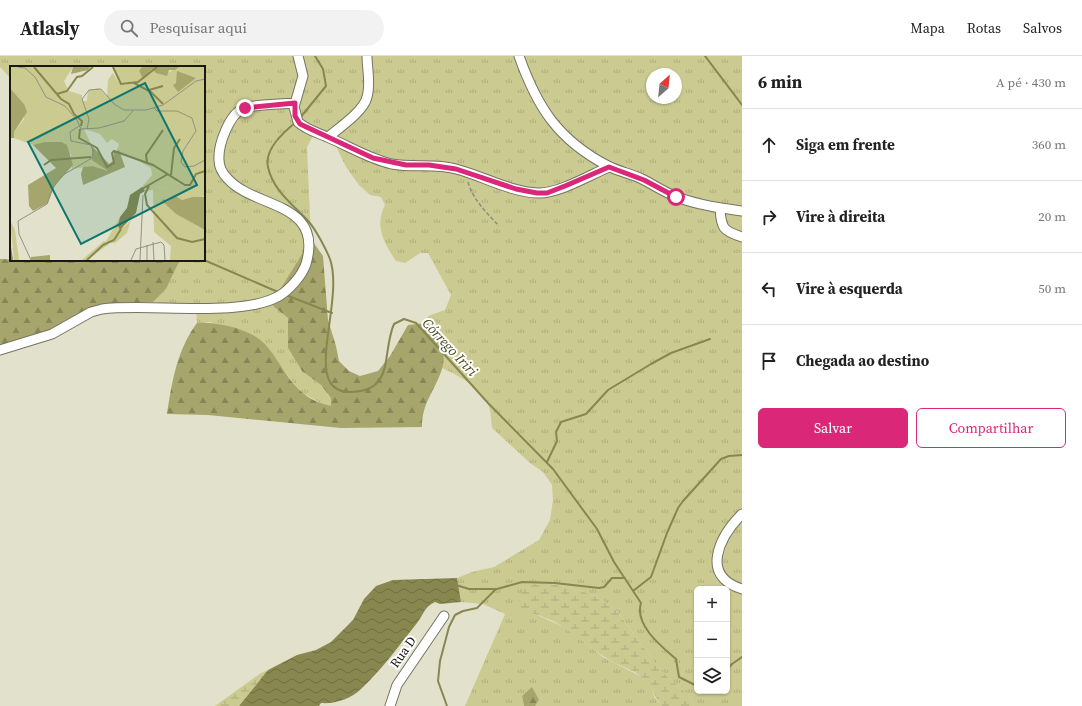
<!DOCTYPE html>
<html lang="pt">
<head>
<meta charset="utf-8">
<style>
	body { margin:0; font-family:"Source Serif 4",serif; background:#f2f2f2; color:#222 }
	.controls { position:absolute; right:12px; bottom:12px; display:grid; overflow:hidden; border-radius:6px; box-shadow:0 1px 3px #0004 }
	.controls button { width:36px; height:36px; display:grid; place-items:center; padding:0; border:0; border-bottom:1px solid #e0e0e0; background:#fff; color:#222; font:20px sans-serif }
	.compass { position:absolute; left:646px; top:12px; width:36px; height:36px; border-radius:50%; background:#fff; box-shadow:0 1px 3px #0004; rotate:27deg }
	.stop { position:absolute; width:12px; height:12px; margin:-9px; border:3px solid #db2777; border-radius:50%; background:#fff }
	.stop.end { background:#db2777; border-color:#fff; box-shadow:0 1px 4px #0008 }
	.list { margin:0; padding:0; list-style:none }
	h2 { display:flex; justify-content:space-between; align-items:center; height:52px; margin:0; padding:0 16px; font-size:17px }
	h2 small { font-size:13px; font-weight:400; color:#767676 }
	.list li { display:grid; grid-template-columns:26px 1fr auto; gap:12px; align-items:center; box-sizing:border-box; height:72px; padding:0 16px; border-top:1px solid #e0e0e0 }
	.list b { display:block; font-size:15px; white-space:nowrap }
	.list em { font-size:13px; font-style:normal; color:#767676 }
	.actions { display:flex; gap:8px; padding:12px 16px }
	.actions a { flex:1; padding:9px 0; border:1px solid #db2777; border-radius:6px; text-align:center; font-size:14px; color:#db2777 }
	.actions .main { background:#db2777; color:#fff }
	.icon { flex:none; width:22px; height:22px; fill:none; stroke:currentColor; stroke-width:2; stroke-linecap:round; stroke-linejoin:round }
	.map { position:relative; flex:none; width:742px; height:650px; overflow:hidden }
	header { display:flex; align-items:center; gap:24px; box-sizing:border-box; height:56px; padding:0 20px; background:#fff; border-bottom:1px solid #e0e0e0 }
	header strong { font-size:19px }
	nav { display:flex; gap:22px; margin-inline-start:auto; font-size:14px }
	.search { width:280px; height:36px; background:#f2f2f2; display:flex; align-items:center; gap:10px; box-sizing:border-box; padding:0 14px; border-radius:22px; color:#767676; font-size:15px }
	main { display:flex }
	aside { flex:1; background:#fff }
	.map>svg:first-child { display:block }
	.grass { fill:url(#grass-tufts); fill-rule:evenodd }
	.forest { fill:url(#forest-firs) }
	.wetland { fill:url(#wetland-marsh) }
	.water { fill:url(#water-waves) }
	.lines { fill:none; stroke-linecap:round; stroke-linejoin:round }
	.stream { stroke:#888750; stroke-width:2 }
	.minor-casing { stroke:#747461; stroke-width:11 }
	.path { stroke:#8e8e7e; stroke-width:1.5; stroke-dasharray:4 2; stroke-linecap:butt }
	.minor { stroke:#fff; stroke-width:9 }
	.route { stroke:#db2777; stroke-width:5 }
	.labels { text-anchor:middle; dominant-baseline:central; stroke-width:4; stroke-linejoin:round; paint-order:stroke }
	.street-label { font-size:13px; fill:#191912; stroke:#fff }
	.water-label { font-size:14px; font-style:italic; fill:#444317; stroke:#fff }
	.inset-river { fill:none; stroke:#888750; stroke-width:2 }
	.inset-road { fill:none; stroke:#929282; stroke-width:1 }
	.view { fill:#0f766e; fill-opacity:0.15; stroke:#0f766e; stroke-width:2 }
	.inset-edge { fill:none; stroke:#191912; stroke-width:2 }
</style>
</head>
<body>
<header>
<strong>Atlasly</strong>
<div class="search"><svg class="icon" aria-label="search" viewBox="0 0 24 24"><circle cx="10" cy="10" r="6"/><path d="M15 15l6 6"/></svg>Pesquisar aqui</div>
<nav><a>Mapa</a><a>Rotas</a><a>Salvos</a></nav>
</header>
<main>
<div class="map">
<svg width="742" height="650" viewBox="0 0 742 650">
	<defs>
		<pattern id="grass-tufts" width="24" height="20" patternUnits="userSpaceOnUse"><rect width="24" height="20" fill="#cbca91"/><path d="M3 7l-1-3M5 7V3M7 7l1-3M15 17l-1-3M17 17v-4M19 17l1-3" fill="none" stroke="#aead7c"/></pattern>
		<pattern id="forest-firs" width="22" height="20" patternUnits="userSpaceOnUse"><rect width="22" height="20" fill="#a6a56c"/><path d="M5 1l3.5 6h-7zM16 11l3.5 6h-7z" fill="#868657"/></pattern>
		<pattern id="wetland-marsh" width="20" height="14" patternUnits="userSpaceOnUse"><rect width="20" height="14" fill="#cbca91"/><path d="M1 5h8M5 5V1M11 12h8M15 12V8" fill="none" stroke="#aead7c"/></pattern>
		<pattern id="water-waves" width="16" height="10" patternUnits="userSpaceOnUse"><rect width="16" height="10" fill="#888750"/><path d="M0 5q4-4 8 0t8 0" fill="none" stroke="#6e6e41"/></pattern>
	</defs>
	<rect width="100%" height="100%" fill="#e2e2cc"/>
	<path class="grass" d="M 0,0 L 742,0 L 742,650 L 694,650 L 688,638 L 661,615 L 616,554 C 595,536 568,530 542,527 L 525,556 L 537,559 L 568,573 L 603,601 L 642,621 L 650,629 L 655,642 L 662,650 L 535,650 L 539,644 L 522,640 L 524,650 L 465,650 L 505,558 L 483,548 L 461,546 L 457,522 L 472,516 L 494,511 L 539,484 L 550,464 L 553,444 L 552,429 L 543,416 L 530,407 L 492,372 C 491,366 491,359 490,354 C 485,333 459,320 442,312 L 443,298 L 438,273 L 426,267 L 428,260 L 445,254 L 451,239 L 428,197 L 420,197 L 405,207 L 396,205 C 384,187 374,170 385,149 L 381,141 L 370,139 L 359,129 L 346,111 L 334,86 L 315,76 L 307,91 L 311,183 L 293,212 L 273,250 L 288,262 L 288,292 L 302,315 L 321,329 L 331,342 L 331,351 L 323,348 L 300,336 L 263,286 L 210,266 L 197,267 L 196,252 L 153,246 L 166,233 L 180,204 L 204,204 L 204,11 L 11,11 L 11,23 L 0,11 ZM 652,18 L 676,18 L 676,42 L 652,42 ZM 697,533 L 727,533 L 727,635 L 697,635 Z"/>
	<path class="forest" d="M 311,183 L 323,200 L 328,264 L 336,290 L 339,305 L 349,315 L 360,320 L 378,315 L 390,300 L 408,269 L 426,267 L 438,273 C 441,285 446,300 442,313 C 435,335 422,346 422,371 L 341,372 L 208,359 L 167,358 C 172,325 177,294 197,267 C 216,265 250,273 264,287 C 288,314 291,341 331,350 L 331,342 L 321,329 L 302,315 L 288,292 L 288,262 L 273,250 L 278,237 Z
		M 0,203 L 71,206 L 73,204 L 180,204 L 166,233 L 153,246 L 126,246 L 90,253 L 60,275 L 0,294 Z
		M 532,631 L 539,644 L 535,650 L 524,650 L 522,640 Z"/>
	<path class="wetland" d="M 542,527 C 568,530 595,536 616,554 L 661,615 L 688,638 L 694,650 L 662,650 C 654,641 652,630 643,622 C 633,613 619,610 608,603 C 579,586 554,554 516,557 C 519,538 521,530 542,527 Z
		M 268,614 L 239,650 L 215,650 L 261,617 Z"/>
	<path class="water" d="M 457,522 L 461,546 L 440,548 L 435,546 C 424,551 424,558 417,567 C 401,587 380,616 361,633 C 351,643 335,648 321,647 L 319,650 L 239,650 L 268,614 L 297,599 L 316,594 L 331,586 L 353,564 L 364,543 L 376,530 L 393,524 Z"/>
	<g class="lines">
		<path class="stream" d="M 705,0 L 742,49
			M 300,62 L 326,30 L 323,13 L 315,0
			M 296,66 C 284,76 264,93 268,111 C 273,135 294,149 309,166 C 316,174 326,193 330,203 C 342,238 316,302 330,326 C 333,332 341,336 348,336 C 396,337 381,298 394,268 L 404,263 L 416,267 L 488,347 L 553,413 L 597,473 L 614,506 L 641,547 C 634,569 662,591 676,603 L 679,621 L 697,630
			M 204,204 L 278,236
			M 286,239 L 332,257
			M 547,406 L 557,385 L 556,376 L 561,366 L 586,358 L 608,334 L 651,308 L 671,297 L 710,283
			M 456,529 L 469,533 L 497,533 L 522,526 L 555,527 L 599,532 L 604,531 L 612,522 L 625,522
			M 633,535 L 651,521 L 667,477 L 678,452 L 683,445 L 721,403 L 729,400 L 742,399
			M 727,614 L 732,608 L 742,601
			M 447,650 L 438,625 L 440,605 L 449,571 L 455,559 L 463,555 L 477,552 L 496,533"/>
		<g class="minor-casing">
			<path id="minor" d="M 298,0 L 303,20 L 294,51 L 298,66 C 305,73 318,77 327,81 C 349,90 369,103 392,108 C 413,112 435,107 456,113 C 483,120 510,136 538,137 C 558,138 590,119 609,111
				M 519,0 C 537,51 558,84 608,110 C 618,115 631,118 642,123 C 654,129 664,136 677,141 C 698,149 720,152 742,155
				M 328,81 C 339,72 364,55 367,41 C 371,28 367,13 367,0
				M 720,152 C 721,172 723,175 742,181
				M 0,294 L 52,278 L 91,256 L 102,253 C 149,247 241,262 279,240 C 289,234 302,220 306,208 C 324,145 255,153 228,123 C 223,118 219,111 219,104 C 218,89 229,58 244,52 C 256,48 282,48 295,47
				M 742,458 C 720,480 699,520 742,533
				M 390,650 L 397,629 L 444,560"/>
		</g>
		<path class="path" d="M 468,126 C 473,144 487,157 499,170"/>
		<use href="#minor" class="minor"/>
	</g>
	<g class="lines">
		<path class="route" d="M 245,52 L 295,47 L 295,60 L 300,68 L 373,102 L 406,109 L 429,109 L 456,113 L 516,133 L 537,137 L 547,137 L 565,130 L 609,111 L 644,124 L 676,141"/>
	</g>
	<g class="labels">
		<g class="street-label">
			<text transform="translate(403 596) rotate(-55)">Rua D</text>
		</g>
		<g class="water-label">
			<text transform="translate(450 291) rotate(47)">Córrego Iriri</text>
		</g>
	</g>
	<g transform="translate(10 10)">
		<rect width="195" height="195" fill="#e2e2cc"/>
		<path d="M 0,1 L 63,1 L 54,15 L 59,25 L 72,29 L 72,35 L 77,35 L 78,24 L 89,22 L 97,30 L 98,14 L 103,7 L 108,16 L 115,19 L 117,16 L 109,8 L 107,1 L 132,1 L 129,5 L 133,13 L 142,3 L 153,9 L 169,1 L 195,1 L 195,129 L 189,133 L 182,131 L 172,134 L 163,131 L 157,136 L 152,135 L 166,148 L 195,164 L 195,194 L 160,194 L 161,180 L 144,166 L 143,124 L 135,125 L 132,121 L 142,109 L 141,102 L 120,90 L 113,90 L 107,84 L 109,78 L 102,73 L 97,77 L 90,68 L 74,63 L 82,80 L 82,93 L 97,105 L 83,100 L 62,103 L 61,88 L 58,88 L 57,79 L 52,76 L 23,79 L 4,72 L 4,66 L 14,53 L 14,38 L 0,22 ZM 170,6 L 173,8 L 186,12 L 165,19 ZM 160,114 L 178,121 L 179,125 L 154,121 L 144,122 ZM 0,154 L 5,164 L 9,194 L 4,194 ZM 94,175 L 99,178 L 77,194 L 72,194 Z" fill="#cbca91" fill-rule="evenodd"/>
		<path d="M 63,1 L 80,1 L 78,4 L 61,8 ZM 132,1 L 169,1 L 165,4 L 159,4 L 157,10 L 146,7 L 142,3 L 133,13 L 129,5 ZM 167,5 L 186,12 L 168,26 L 163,19 L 166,17 ZM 0,22 L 14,38 L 17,46 L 4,66 L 4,72 L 0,72 ZM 35,76 L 52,76 L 57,79 L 63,99 L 45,119 L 38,137 L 23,145 L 19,140 L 18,119 L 46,102 L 23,79 ZM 82,80 L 99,98 L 103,95 L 104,86 L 109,84 L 115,101 L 73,119 L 71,108 L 73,101 L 83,100 L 98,105 L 82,94 ZM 165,130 L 172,134 L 182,131 L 195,131 L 195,164 L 166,148 L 152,135 L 153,133 L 157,136 ZM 40,189 L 40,194 L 21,194 L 21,191 Z" fill="#a6a56c"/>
		<path d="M 102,1 L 107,1 L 109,8 L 117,15 L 115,19 L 110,19 ZM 158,113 L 178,121 L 180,123 L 175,125 L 154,121 L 144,122 L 146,116 ZM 110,151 L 108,161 L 114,161 L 121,154 L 117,167 L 105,177 L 95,177 Z" fill="#cbca91"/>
		<path d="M 132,121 L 135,125 L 130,128 L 126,147 L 110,164 L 108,160 L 110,151 L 117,142 L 120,129 Z" fill="#888750"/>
		<path class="inset-river" d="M 24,1 L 51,33 L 59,38 L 64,48 L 72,55 L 71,60M 103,1 L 111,18 L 128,16 L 147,1M 124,17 L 141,26 L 153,38M 139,24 L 153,20M 47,28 L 57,25 L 67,11 L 72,10 L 83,1M 70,63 L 69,72 L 87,82 L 97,101 L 104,97 L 102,87 L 104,85 L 143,99 L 175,119 L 180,119 L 186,108 L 195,105M 137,96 L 136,89 L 153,64M 34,99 L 41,94 L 81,91M 161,109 L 164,82 L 170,73M 139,120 L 135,128 L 137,139 L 167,172 L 182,176 L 195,173M 132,123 L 158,108M 0,181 L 2,194M 77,194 L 93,179 L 104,174 L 111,163"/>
		<path class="inset-road" d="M 8,1 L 15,2 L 25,11 L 36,31 L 55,40 L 67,54 L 71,63 L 89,62 L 114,55 L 123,45M 144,42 L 147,45 L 167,45 L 182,52 L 186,65 L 173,85 L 171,96 L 175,101 L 184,100 L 195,94M 77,63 L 79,53 L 72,33 L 79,24 L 91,23 L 104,38 L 114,44 L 136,44 L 153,39 L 186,15 L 195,13M 143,176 L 144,194M 21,194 L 9,168 L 8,155 L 37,138 L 42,123 L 53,109 L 82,92 L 83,85 L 81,79 L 61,75 L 60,66 L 69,60M 121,194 L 126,183 L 151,176 L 154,179 L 155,194M 130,194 L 133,129M 137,194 L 137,179"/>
		<path class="view" d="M 135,17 L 187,119 L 71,178 L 18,76 Z"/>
		<rect width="195" height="195" class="inset-edge"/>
	</g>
</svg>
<div class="controls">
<button>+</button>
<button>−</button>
<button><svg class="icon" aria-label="layers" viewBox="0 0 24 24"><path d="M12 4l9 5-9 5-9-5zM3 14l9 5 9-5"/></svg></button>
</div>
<svg class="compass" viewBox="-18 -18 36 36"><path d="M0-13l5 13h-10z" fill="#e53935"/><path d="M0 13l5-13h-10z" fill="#767676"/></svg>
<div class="stop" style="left:676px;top:141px"></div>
<div class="stop end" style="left:245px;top:52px"></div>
</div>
<aside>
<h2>6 min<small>A pé · 430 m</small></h2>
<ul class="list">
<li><svg class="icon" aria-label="ahead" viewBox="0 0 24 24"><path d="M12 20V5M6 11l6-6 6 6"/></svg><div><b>Siga em frente</b></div><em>360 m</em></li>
<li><svg class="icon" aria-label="right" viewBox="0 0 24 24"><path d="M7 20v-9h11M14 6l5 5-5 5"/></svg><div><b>Vire à direita</b></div><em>20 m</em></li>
<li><svg class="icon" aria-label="left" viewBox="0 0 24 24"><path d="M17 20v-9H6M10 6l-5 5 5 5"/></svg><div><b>Vire à esquerda</b></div><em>50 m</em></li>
<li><svg class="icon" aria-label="arrive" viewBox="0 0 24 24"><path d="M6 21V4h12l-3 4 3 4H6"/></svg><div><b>Chegada ao destino</b></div></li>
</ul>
<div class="actions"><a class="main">Salvar</a><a>Compartilhar</a></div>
</aside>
</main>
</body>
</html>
